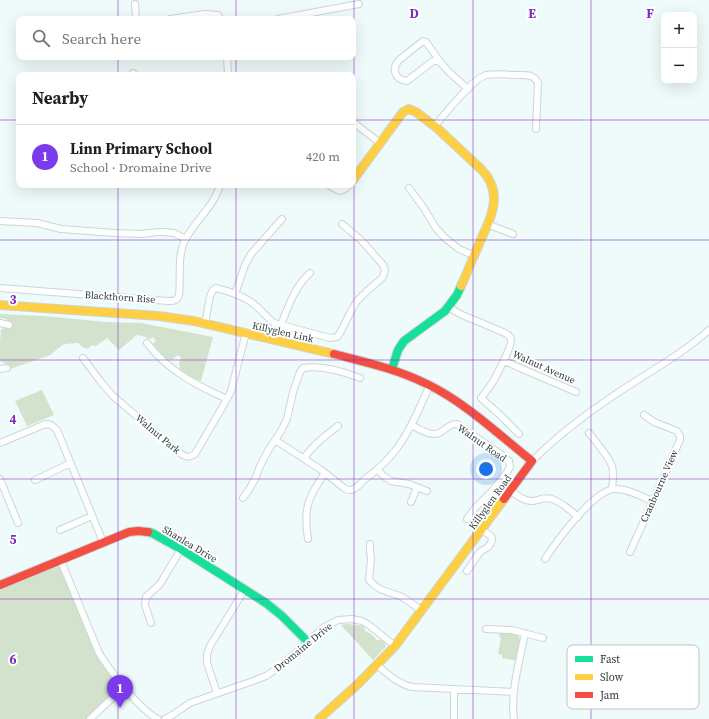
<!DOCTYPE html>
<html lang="en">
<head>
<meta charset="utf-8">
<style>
	body { margin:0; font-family:"Source Serif 4",serif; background:#f6f6f6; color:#202124 }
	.controls { position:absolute; right:12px; top:12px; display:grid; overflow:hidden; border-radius:8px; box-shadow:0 4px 16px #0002 }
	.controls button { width:36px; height:36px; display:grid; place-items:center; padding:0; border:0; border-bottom:1px solid #e0e0e0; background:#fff; color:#202124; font:20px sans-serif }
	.you { position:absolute; left:486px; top:469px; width:14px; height:14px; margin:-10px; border:3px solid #fff; border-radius:50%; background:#1a73e8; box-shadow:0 0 0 6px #1a73e833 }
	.badge { display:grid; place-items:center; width:26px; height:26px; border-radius:50%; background:#7c3aed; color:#fff; font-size:13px; font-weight:700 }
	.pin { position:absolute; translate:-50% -33px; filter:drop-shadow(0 1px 2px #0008) }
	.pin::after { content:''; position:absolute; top:21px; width:14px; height:12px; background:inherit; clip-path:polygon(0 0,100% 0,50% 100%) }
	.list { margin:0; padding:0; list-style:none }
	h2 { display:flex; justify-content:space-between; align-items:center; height:52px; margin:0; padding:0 16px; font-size:17px }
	h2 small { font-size:13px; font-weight:400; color:#757577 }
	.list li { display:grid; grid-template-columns:26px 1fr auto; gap:12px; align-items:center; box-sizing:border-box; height:64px; padding:0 16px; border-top:1px solid #e0e0e0 }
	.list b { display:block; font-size:15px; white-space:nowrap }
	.list p { margin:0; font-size:13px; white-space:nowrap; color:#757577 }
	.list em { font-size:13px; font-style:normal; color:#757577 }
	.icon { flex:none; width:22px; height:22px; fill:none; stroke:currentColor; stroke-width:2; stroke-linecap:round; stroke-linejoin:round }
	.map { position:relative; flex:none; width:709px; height:719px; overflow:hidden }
	.search { position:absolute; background:#fff; box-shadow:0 4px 16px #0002; left:16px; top:16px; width:340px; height:44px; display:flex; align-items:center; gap:10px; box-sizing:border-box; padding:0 14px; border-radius:8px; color:#757577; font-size:15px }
	.panel { position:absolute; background:#fff; box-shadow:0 4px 16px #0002; left:16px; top:72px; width:340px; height:116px; border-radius:8px }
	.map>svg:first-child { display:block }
	.green { fill:#d2e2cd }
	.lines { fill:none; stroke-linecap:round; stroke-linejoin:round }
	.street-casing { stroke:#cbd6d7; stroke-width:8 }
	.fast-casing { stroke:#cbd6d7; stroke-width:10 }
	.slow-casing { stroke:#cbd6d7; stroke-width:10 }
	.jam-casing { stroke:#cbd6d7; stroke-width:10 }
	.street { stroke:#fdfefe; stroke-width:6 }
	.fast { stroke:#16e098; stroke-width:8 }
	.slow { stroke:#ffcf43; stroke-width:8 }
	.jam { stroke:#f24e42; stroke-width:8 }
	.grid { fill:none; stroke:#7b2cbf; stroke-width:1; stroke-opacity:0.55 }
	.labels { text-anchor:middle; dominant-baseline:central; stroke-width:4; stroke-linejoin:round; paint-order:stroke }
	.street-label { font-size:10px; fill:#2f3b3b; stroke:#fff }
	.key { fill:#fff; stroke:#c1c4c4; stroke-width:1 }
	.key-label { font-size:11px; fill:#2f3b3b }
	.grid-label { font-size:13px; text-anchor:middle; font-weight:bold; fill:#7b2cbf; stroke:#fff; stroke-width:4; stroke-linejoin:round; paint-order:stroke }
</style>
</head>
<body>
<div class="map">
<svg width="709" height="719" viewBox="0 0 709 719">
	<rect width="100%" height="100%" fill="#effafa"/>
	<path class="green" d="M 0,314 L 43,316 L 106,322 L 141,323 L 213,337 L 201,381 L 191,377 L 180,369 L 179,363 L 181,358 L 178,355 L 172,360 L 165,358 L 153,344 L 156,341 L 153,337 L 149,339 L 143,336 L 137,335 L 119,350 L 107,338 L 96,346 L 92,345 L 88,349 L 83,347 L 78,343 L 64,344 L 50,355 L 10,369 L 9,365 L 0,361 L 0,342 L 1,329 L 6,328 L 10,324 L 6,319 L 0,318 Z
		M 42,390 L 54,415 L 27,426 L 15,401 Z
		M 61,565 L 120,687 L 86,719 L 0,719 L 0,589 Z
		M 347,624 L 364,626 L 365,631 L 371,634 L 377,640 L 383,640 L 386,646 L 373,660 L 341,625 Z
		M 513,632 L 513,634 C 526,635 518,652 517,661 L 502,658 L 502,655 L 498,654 L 501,638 L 499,636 L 500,633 Z"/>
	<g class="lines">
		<g class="street-casing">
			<path id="street" d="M 135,4 L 136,19
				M 170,19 L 205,14 L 218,15 L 220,19
				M 278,19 L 359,4
				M 227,57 L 228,75
				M 441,63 L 426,42 L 423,41 L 399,60 C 391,69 395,80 407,81 L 433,61 L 437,61 L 441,63 L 449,72 L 468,89
				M 133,73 L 133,75
				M 353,122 L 380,143
				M 434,127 C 445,114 472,79 486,75 C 496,73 507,75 517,75 C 526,75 534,74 538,83 L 536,129
				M 329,185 C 338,191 341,194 349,185
				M 409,188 L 423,207 L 436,228 L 445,238 L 459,249 L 473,255
				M 0,221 L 37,223 L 61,229 L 115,233 L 141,234 L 158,232 L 164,232 L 174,233 L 186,239
				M 487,224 L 513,234
				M 0,288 L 168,301 C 174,301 177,301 179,295 C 181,278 177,256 185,240 C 195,221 215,205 220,185
				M 235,294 L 245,265 L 251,254 L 282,219
				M 448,307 L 460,314 L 505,333 C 507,334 510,336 511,339 C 513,344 496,377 492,383 C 489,388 485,393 481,398 L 500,415 L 519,434
				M 0,323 L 9,325
				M 205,324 L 210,296 L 213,290 L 216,288 C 228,291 241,295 251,302 C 260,308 266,317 274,323 L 330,338 L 337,337 L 340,333 L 350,313 L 357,301 L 367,291 L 381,279 L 383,277 L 385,270 L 383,265 L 362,241 L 342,224
				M 281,325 C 288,307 295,286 310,273
				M 147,343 C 168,371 196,385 227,399
				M 83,358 L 101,382 L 113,396 L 181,454 C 186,457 189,458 195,454 L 227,399 L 231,391 L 246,333
				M 504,361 L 534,374 L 567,388 L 576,392
				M 0,369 L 7,368
				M 411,425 C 418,428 427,435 435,434 C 444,434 447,423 457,424 L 502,455 L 509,461 L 510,467 L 506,474 L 491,492 L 475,508 L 467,519
				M 589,433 C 596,442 609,457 612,466 C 614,473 613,481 612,489
				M 275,440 L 320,469 L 344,488 C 352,494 358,486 364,480 C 376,471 386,462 395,451 C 410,432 420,406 430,385
				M 0,443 L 43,425 L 47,424 L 51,425 L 57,430 L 103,542
				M 304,458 C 313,445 325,436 338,426
				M 532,461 C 557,436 583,416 613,396 C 645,374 680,356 709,330
				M 377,470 L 385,477 L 391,481 L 409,484 L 427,491
				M 0,479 L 18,523
				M 35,480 L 71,463
				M 511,491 C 517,495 523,501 531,501 C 538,501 544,496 552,499 C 562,502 570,510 578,517
				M 243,498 L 250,488 L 256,477 L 260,466 L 269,449 L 281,431 L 287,419 L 293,392 L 300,372 L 303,368 C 321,365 342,371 360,378
				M 411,502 L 417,487
				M 60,530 L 92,516
				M 308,539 C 303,509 308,497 325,473
				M 370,544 L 370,550 L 371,559 L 369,580 C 380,592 387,591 400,596 C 408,600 415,606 422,611
				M 630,552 L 680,440 L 680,436 L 677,431 L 654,422 L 644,415
				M 545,559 C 556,542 593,491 614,489 C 626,488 641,496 652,501
				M 61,561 L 99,653 C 110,671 122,685 136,701 C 143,707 149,715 158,719
				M 467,571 L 480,552 L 488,547 L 491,543 L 492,539 L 491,536 L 482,530
				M 151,623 L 145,605 L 146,597 L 160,584 L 181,549
				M 486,629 L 512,630 L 543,638
				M 378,666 C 389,675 398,684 412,687 L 514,692
				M 454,689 L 454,719
				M 217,693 L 207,663 L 207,654 L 210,646 L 245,589
				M 90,719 L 124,687
				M 165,719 C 174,715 182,708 190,703 L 253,681 L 266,676 L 281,666 L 323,628 L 334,622 L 338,620 L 352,619 L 362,621 L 369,625 L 395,646
				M 514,719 C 510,693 520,659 525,633"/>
		</g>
		<g class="fast-casing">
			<path id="fast" d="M 392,369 L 398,350 L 404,341 L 445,311 L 457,295 L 461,286
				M 148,532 L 152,533 L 181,549 L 266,603 L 282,616 L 308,642"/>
		</g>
		<g class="slow-casing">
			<path id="slow" d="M 353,180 L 403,112 L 409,109 L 416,112 L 437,128 L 482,170 C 489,177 494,188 494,198 C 494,216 483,233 477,249 C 471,261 467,274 461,286
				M 0,305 L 159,316 L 194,321 L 334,354
				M 319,719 L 358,684 L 395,646 L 504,499"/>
		</g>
		<g class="jam-casing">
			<path id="jam" d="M 334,354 C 365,362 397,369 427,384 C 466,403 498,434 532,461 L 504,499
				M 0,585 L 129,532 L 138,531 L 148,532"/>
		</g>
		<use href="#street" class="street"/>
		<use href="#fast" class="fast"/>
		<use href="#slow" class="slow"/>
		<use href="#jam" class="jam"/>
	</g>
	<path class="grid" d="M 118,0 L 118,19M 236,0 L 236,19M 354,0 L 354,719M 473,0 L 473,719M 591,0 L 591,719M 118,57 L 118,75M 236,57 L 236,75M 0,120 L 19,120M 353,120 L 709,120M 118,185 L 118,719M 236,185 L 236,719M 0,240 L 709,240M 0,360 L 709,360M 0,479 L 709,479M 0,599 L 709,599"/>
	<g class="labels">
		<g class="street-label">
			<text transform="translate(120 297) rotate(4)">Blackthorn Rise</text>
			<text transform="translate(283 332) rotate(13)">Killyglen Link</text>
			<text transform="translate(544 367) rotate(24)">Walnut Avenue</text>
			<text transform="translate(158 434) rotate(40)">Walnut Park</text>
			<text transform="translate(482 443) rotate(35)">Walnut Road</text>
			<text transform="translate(659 486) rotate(-66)">Cranbourne View</text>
			<text transform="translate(490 502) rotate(-54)">Killyglen Road</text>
			<text transform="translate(190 544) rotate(31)">Shanlea Drive</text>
			<text transform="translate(303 647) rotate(-39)">Dromaine Drive</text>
		</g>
	</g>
	<rect x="567" y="645" width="132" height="64" rx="6" class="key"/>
	<rect x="575" y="656" width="18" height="6" fill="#16e098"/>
	<rect x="575" y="674" width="18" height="6" fill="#ffcf43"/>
	<rect x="575" y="692" width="18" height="6" fill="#f24e42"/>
	<g class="key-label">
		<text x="600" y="663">Fast</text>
		<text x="600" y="681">Slow</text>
		<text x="600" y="699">Jam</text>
	</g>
	<g class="grid-label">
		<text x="414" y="18">D</text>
		<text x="532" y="18">E</text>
		<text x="650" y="18">F</text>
		<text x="13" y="304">3</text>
		<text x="13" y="424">4</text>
		<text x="13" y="544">5</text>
		<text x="13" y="664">6</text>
	</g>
</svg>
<div class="controls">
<button>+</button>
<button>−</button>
</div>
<div class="you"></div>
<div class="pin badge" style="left:120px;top:708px">1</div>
<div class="search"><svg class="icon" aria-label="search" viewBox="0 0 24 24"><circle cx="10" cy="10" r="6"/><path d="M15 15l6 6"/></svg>Search here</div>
<section class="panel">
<h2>Nearby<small></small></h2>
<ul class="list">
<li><span class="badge">1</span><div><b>Linn Primary School</b><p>School · Dromaine Drive</p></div><em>420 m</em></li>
</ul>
</section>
</div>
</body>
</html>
